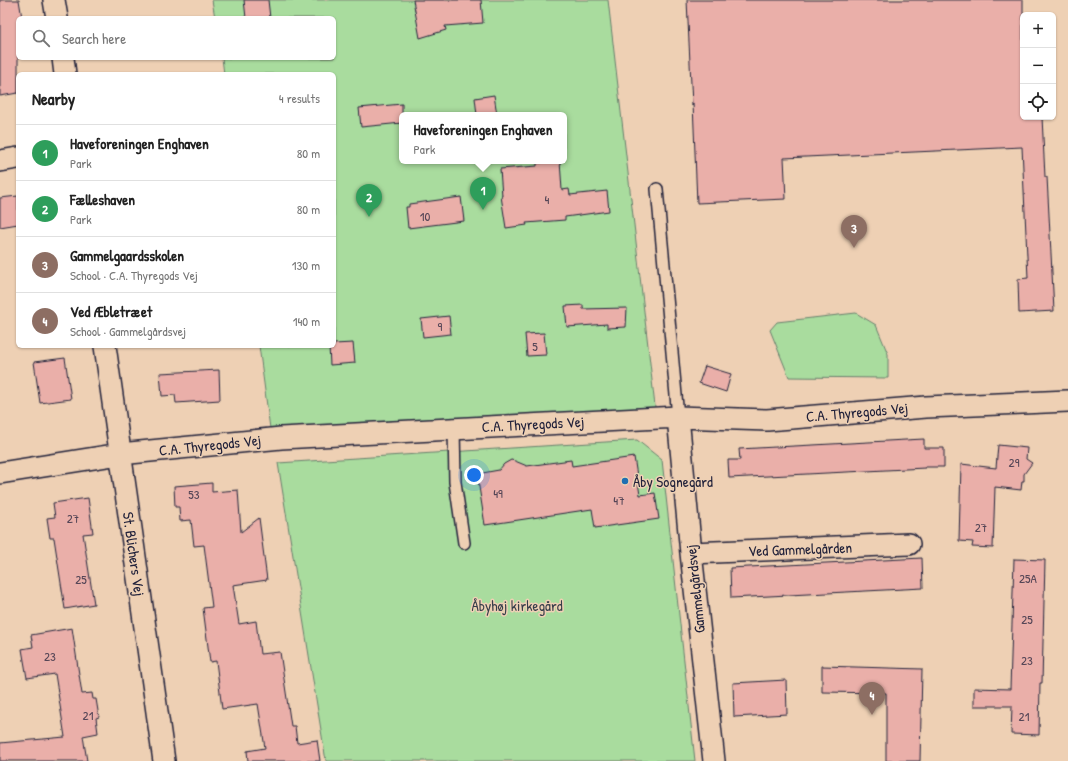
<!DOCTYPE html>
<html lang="en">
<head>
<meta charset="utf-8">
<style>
	body { margin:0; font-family:"Patrick Hand",sans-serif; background:#f2f2f2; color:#222 }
	.controls { position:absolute; right:12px; top:12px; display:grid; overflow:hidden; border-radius:6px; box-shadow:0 1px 3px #0004 }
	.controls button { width:36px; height:36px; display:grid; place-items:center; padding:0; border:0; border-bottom:1px solid #e0e0e0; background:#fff; color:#222; font:20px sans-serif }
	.you { position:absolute; left:474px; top:475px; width:14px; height:14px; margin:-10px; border:3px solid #fff; border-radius:50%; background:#1a73e8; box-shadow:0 0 0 6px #1a73e833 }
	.badge { display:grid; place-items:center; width:26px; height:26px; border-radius:50%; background:#111827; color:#fff; font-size:13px; font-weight:700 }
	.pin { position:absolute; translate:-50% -33px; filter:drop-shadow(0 1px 2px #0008) }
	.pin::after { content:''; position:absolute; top:21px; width:14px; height:12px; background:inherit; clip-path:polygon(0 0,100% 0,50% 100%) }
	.popup { position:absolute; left:399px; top:112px; width:168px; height:52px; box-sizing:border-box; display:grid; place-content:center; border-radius:6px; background:#fff; filter:drop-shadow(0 1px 3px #0005); font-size:13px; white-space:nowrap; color:#767676 }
	.popup b { font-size:15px; color:#222 }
	.popup::after { content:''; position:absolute; left:50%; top:100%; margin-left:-8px; border:8px solid transparent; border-top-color:#fff }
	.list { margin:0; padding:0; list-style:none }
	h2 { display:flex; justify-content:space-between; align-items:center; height:52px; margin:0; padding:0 16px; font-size:17px }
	h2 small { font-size:13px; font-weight:400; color:#767676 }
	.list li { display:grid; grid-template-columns:26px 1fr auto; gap:12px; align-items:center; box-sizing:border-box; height:56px; padding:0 16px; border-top:1px solid #e0e0e0 }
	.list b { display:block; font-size:15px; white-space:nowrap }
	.list p { margin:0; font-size:13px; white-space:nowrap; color:#767676 }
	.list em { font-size:13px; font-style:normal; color:#767676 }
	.icon { flex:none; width:22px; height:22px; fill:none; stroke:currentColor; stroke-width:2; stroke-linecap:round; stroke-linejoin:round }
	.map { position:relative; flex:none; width:1068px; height:761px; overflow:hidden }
	.search { position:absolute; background:#fff; box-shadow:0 1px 3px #0004; left:16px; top:16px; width:320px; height:44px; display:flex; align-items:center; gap:10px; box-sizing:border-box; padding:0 14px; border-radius:6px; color:#767676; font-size:15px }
	.panel { position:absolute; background:#fff; box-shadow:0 1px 3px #0004; left:16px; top:72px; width:320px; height:276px; border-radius:6px }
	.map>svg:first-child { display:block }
	.green { fill:#a9dc9e; stroke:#667f6c; fill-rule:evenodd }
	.building { fill:#eaafa9; stroke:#22223b }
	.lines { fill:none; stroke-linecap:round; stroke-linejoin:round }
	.service-casing { stroke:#22223b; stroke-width:14 }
	.minor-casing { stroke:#22223b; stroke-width:24 }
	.service { stroke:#eed0b4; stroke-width:11 }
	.minor { stroke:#eed0b4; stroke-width:21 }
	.poi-dot { fill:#1f6fb2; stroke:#eed0b4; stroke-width:1.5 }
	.labels { text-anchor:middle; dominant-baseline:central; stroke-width:3; stroke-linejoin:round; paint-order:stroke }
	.number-label { font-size:13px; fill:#544556 }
	.street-label { font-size:15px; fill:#22223b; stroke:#eed0b4 }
	.poi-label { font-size:15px; fill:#22223b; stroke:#eed0b4; text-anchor:start }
	.park-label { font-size:15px; fill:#363e4a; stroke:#eed0b4 }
</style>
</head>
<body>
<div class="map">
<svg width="1068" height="761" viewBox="0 0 1068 761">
	<rect width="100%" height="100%" fill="#eed0b4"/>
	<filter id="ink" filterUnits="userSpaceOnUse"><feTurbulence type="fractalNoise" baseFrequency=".025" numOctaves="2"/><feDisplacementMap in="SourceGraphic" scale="8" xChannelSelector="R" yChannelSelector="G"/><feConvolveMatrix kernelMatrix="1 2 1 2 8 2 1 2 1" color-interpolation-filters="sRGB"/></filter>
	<g filter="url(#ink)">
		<path class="green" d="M 212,0 L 608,0 L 656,415 L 271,436 L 259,346 L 334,346 L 334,74 L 224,74 L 222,58 L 334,58 L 334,18 L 215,18 ZM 402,115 L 564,115 L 564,161 L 402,161 Z
			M 856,313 L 876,325 L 888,354 L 888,378 L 789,377 L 770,330 L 777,322 Z
			M 637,440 L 662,460 L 695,761 L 326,761 L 278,463 Z"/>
		<path class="building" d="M 0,0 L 19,0 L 22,18 L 18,18 L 18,93 L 0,96 Z
			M 244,0 L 268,0 L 270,18 L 246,18 Z
			M 413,0 L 481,0 L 483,23 L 445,26 L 446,30 L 420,38 Z
			M 687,0 L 1023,0 L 1023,117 L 1042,117 L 1045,177 L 1047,177 L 1054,311 L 1019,313 L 1018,279 L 1028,278 L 1022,147 L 784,158 L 786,199 L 697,203 L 693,103 L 692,105 Z
			M 494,95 L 497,115 L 477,115 L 475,98 Z
			M 402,104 L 402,123 L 361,127 L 359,108 Z
			M 560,161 L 562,190 L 569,189 L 570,195 L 607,191 L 609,211 L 565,217 L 565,220 L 526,223 L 527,225 L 506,228 L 501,196 L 502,196 L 500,169 L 537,166 L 537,163 Z
			M 18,196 L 18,224 L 0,227 L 0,198 Z
			M 461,197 L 464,221 L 408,228 L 406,207 L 409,207 L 409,204 Z
			M 583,305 L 583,309 L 627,308 L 626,327 L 607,328 L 607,324 L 567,327 L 565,306 Z
			M 449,316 L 451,334 L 423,337 L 421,319 Z
			M 544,333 L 546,355 L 527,356 L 525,334 Z
			M 353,343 L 355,363 L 330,365 L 329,346 L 334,346 L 334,344 Z
			M 65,358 L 71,399 L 40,403 L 34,362 Z
			M 705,366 L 731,374 L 726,392 L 699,383 Z
			M 219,370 L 220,400 L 176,403 L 175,395 L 162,396 L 160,373 Z
			M 924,439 L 924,448 L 944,448 L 944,467 L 925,467 L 925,468 L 729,478 L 728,460 L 740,460 L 739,449 Z
			M 998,445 L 1027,448 L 1026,459 L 1032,463 L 1024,474 L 1024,481 L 1022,481 L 1021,490 L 995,487 L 993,548 L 972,547 L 973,542 L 959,541 L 961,464 L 996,468 Z
			M 634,457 L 640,495 L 655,493 L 659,519 L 595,528 L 592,509 L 485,525 L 477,474 L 499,470 L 504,464 L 511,460 L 515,461 L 527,466 L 571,460 L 572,466 Z
			M 212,483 L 212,492 L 238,490 L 241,532 L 259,518 L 267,580 L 233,585 L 239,624 L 256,621 L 260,654 L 280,652 L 291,726 L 295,726 L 297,743 L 317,740 L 320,761 L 248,761 L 247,751 L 265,748 L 258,704 L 222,709 L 216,661 L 210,662 L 203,608 L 212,607 L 204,545 L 194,546 L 191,520 L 180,521 L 179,507 L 175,507 L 174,486 Z
			M 88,498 L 93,533 L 83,534 L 94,604 L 65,609 L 54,538 L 50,538 L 47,518 L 55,517 L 53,503 Z
			M 922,558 L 923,588 L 731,598 L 730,568 Z
			M 1014,559 L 1045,560 L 1042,683 L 1040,683 L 1039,735 L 1011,734 L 1012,706 L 974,706 L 974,688 L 1010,689 Z
			M 72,628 L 82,694 L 92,693 L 93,699 L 96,699 L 99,717 L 96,718 L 98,733 L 83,736 L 87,761 L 0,761 L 0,743 L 65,737 L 55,674 L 27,678 L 22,649 L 33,647 L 31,635 Z
			M 822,666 L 922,669 L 920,761 L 886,761 L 886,693 L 822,692 Z
			M 786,680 L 787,714 L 734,717 L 733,683 Z"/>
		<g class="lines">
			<g class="service-casing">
				<path id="service" d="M 657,189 L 678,417
					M 454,428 L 455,482 L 464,543"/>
			</g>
			<g class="minor-casing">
				<path id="minor" d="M 54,0 L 57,18
					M 63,58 L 65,74
					M 0,161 L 18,158
					M 105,346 L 164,761
					M 678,417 L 691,553 L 714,761
					M 0,473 L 120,454 L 281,438 L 678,417 L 767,420 L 926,407 L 1068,401
					M 691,553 L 909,544"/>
			</g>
			<use href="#service" class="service"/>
			<use href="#minor" class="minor"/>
		</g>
	</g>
	<circle class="poi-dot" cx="625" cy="481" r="4"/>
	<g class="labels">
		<g class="number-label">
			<text x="547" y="199">4</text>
			<text x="425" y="216">10</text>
			<text x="440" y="326">9</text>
			<text x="535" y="346">5</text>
			<text x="1014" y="462">29</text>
			<text x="498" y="493">49</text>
			<text x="194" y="494">53</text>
			<text x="619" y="500">47</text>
			<text x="73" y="518">27</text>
			<text x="981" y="527">27</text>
			<text x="1028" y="578">25A</text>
			<text x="81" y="579">25</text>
			<text x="1027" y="619">25</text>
			<text x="50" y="656">23</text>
			<text x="1027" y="660">23</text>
			<text x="88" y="715">21</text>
			<text x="1024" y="716">21</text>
		</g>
		<g class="street-label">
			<text transform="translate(857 412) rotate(-5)">C.A. Thyregods Vej</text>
			<text transform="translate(533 424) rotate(-3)">C.A. Thyregods Vej</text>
			<text transform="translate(210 445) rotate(-6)">C.A. Thyregods Vej</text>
			<text transform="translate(800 549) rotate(-2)">Ved Gammelgården</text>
			<text transform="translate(134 554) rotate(82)">St. Blichers Vej</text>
			<text transform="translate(695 589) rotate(-96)">Gammelgårdsvej</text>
		</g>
		<g class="poi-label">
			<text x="633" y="481">Åby Sognegård</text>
		</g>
		<g class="park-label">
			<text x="517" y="605">Åbyhøj kirkegård</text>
		</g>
	</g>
</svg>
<div class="controls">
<button>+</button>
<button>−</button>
<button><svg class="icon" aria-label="locate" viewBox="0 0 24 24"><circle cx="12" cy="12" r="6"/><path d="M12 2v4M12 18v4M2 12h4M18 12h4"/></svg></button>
</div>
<div class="you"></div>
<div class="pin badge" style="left:483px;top:210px;background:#2e9e5b">1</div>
<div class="popup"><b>Haveforeningen Enghaven</b>Park</div>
<div class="pin badge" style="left:369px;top:217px;background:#2e9e5b">2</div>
<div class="pin badge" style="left:854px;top:248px;background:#8d6e63">3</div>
<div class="pin badge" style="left:872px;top:715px;background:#8d6e63">4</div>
<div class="search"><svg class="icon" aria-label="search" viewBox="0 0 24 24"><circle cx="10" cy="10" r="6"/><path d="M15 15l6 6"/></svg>Search here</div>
<section class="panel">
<h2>Nearby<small>4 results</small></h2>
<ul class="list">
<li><span class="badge" style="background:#2e9e5b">1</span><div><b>Haveforeningen Enghaven</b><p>Park</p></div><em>80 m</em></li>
<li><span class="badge" style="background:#2e9e5b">2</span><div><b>Fælleshaven</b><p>Park</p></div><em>80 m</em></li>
<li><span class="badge" style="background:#8d6e63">3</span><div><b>Gammelgaardsskolen</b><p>School · C.A. Thyregods Vej</p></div><em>130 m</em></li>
<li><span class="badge" style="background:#8d6e63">4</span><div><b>Ved Æbletræet</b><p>School · Gammelgårdsvej</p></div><em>140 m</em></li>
</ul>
</section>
</div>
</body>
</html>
